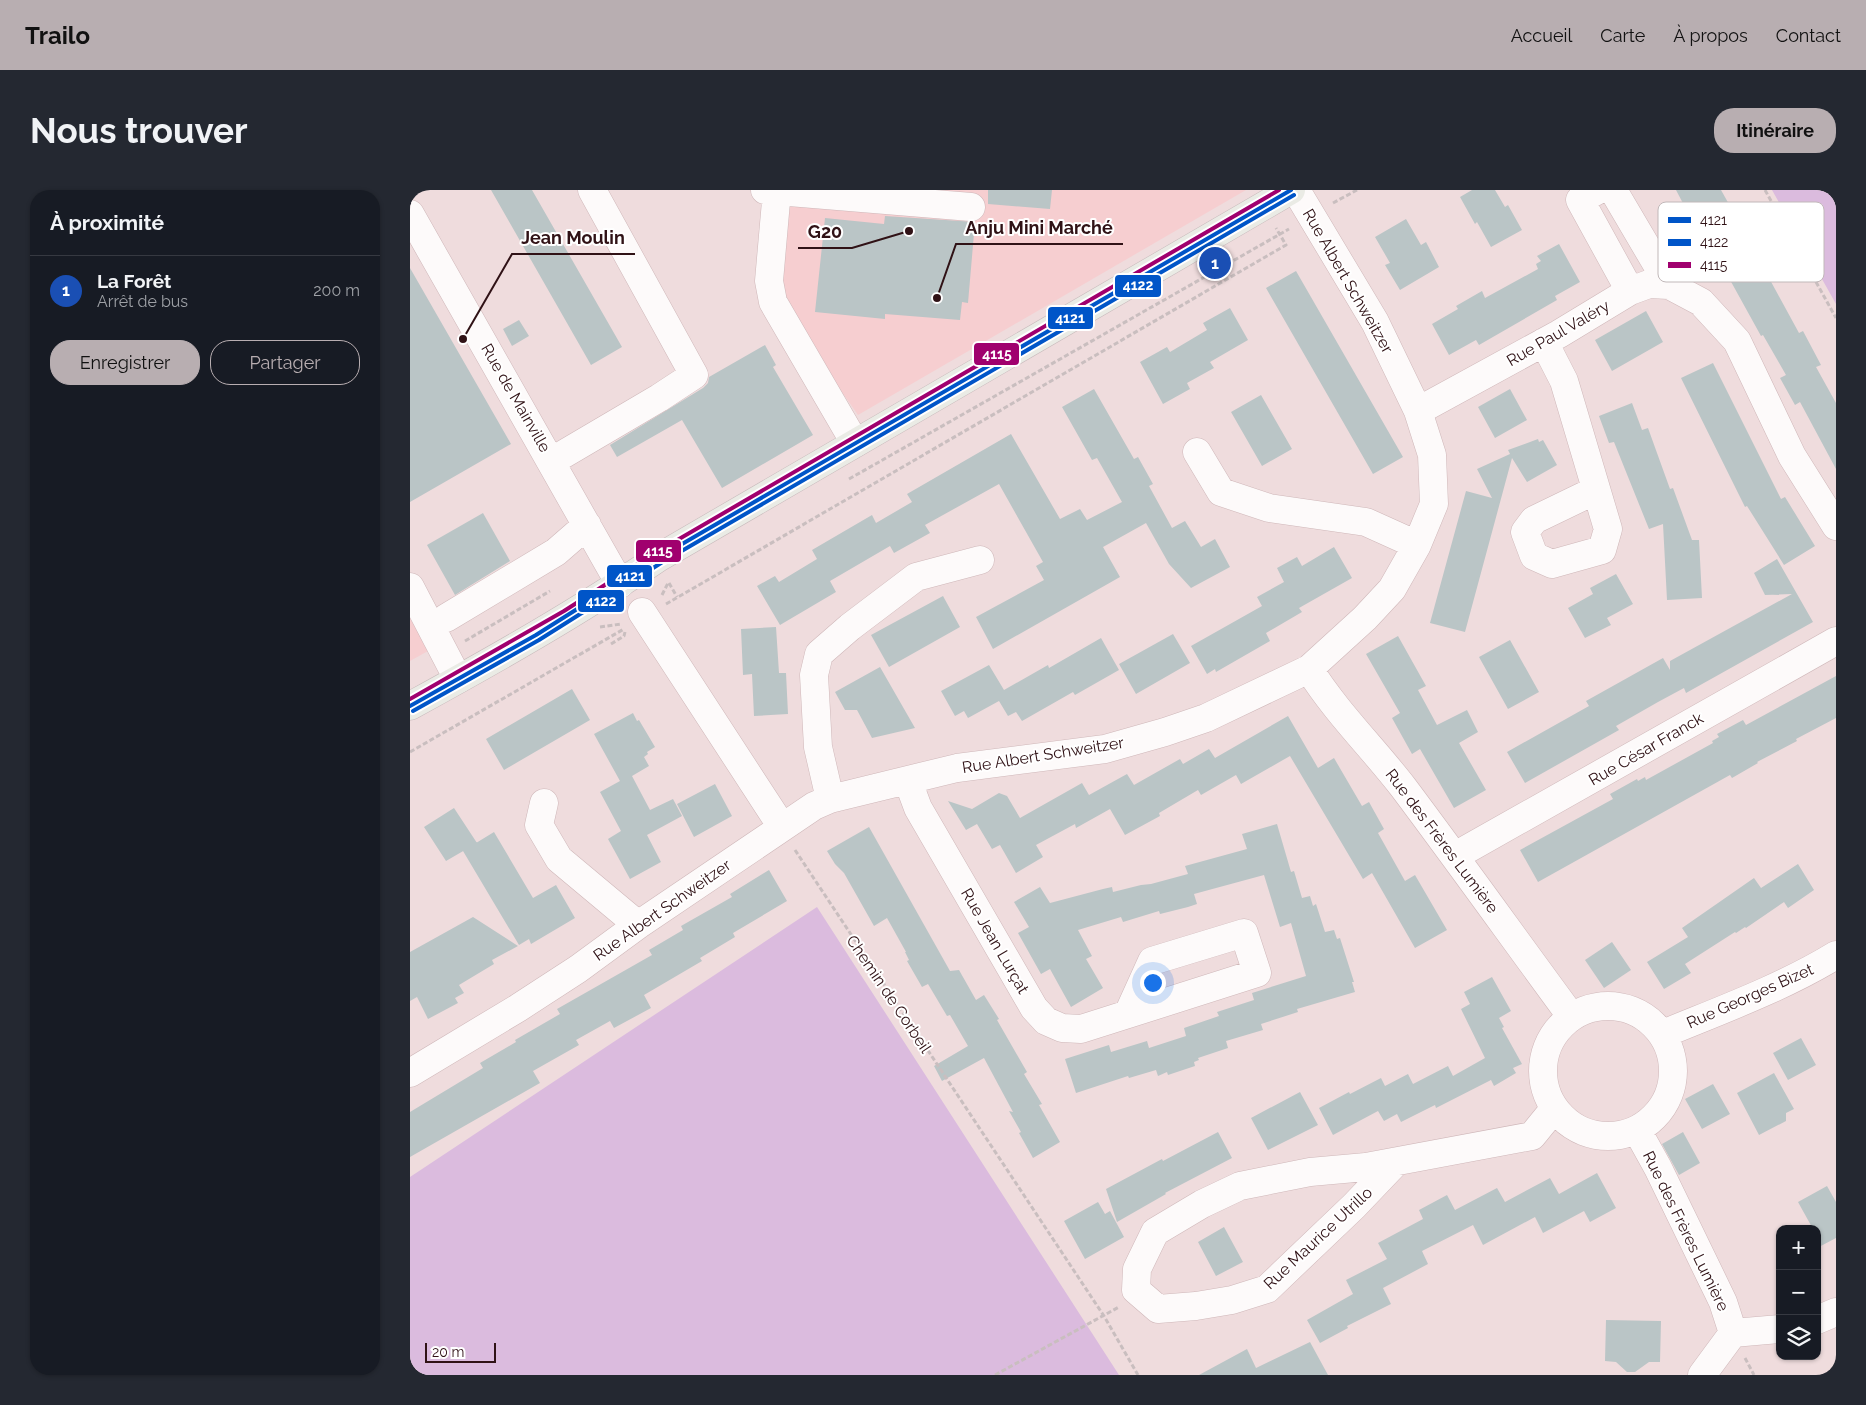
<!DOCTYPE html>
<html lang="fr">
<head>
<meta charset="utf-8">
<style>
	body { margin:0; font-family:Raleway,sans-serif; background:#242831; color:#f1f3f6 }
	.controls { position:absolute; right:15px; bottom:15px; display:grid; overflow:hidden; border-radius:10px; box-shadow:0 1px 4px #0004 }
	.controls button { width:45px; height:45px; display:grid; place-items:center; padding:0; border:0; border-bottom:1px solid #363941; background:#171b24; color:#f1f3f6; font:25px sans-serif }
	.scale { position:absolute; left:15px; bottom:12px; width:71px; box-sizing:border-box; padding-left:5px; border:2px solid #301216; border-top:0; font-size:14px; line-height:18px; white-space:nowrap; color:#301216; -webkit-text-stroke:4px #fff; paint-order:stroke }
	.you { position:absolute; left:742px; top:792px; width:18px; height:18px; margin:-12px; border:4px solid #fff; border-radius:50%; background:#1a73e8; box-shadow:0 0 0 8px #1a73e833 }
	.badge { display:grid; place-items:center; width:32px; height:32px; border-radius:50%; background:#b8aeb1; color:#fff; font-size:16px; font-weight:700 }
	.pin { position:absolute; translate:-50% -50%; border:2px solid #fff; box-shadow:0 1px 5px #0006 }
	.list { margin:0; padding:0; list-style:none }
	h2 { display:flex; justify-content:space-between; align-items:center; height:65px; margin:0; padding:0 20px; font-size:21px }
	h2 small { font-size:16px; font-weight:400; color:#9ea1a6 }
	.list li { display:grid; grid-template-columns:32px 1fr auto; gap:15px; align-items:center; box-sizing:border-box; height:70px; padding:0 20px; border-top:1px solid #363941 }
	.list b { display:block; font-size:19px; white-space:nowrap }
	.list p { margin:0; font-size:16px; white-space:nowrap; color:#9ea1a6 }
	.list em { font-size:16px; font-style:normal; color:#9ea1a6 }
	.actions { display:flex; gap:10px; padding:15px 20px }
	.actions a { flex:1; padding:11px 0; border:1px solid #b8aeb1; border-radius:20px; text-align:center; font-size:18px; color:#b8aeb1 }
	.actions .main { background:#b8aeb1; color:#111 }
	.icon { flex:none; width:28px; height:28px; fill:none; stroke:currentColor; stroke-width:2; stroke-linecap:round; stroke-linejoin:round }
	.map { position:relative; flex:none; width:1426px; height:1185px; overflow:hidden; border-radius:20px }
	header { display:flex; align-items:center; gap:30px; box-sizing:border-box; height:70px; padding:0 25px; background:#b8aeb1; color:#111 }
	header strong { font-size:24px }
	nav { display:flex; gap:28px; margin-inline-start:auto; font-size:18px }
	.intro { display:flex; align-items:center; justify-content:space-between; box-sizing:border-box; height:120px; padding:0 30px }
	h1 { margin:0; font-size:35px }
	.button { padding:12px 22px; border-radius:20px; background:#b8aeb1; color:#111; font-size:18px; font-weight:700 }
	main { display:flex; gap:30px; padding:0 30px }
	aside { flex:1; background:#171b24; border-radius:20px; box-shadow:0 1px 4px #0004 }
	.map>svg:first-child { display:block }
	.built { fill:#f6ced0 }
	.green { fill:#dbbbde }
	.building { fill:#bac5c6 }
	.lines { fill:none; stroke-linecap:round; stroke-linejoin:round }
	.minor-casing { stroke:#cfb7b9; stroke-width:29 }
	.major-casing { stroke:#c8babc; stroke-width:29 }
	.path { stroke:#c9bebf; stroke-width:3; stroke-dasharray:5 2.5; stroke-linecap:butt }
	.minor { stroke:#fdfafa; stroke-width:28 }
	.major { stroke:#eaebe5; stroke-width:28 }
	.bus-1-casing { stroke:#fff; stroke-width:8 }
	.bus-2-casing { stroke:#fff; stroke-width:8 }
	.bus-3-casing { stroke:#fff; stroke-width:8 }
	.bus-1 { stroke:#0055c8; stroke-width:4 }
	.bus-2 { stroke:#0055c8; stroke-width:4 }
	.bus-3 { stroke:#a0006e; stroke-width:4 }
	.labels { text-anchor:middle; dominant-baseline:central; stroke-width:4; stroke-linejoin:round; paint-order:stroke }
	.street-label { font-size:16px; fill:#301216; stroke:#fff }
	.key { fill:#fff; stroke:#c1b8b9; stroke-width:1 }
	.key-label { font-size:14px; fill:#301216 }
	.leader { fill:none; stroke:#301216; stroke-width:2 }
	.callout-dot { fill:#301216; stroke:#fff; stroke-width:2 }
	.callout-label { font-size:18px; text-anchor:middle; font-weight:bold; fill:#301216; stroke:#fff; stroke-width:4; stroke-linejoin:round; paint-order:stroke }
	.line-badge { stroke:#fff; stroke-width:2 }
	.badge-label { font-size:14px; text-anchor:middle; font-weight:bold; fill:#fff }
</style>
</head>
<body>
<header>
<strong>Trailo</strong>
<nav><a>Accueil</a><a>Carte</a><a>À propos</a><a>Contact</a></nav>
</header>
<div class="intro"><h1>Nous trouver</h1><a class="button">Itinéraire</a></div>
<main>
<aside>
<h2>À proximité<small></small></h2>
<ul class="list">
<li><span class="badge" style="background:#1a4fb4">1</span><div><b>La Forêt</b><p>Arrêt de bus</p></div><em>200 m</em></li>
</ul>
<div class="actions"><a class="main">Enregistrer</a><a>Partager</a></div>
</aside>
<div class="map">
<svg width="1426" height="1185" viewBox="0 0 1426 1185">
	<rect width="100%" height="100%" fill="#efdcdd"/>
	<path class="built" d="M 379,0 L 836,0 L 448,225 L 370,114 Z
		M 0,410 L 27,456 L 0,471 Z"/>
	<path class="green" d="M 1362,0 L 1426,0 L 1426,114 Z
		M 407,717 L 709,1185 L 0,1185 L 0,987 Z"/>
	<path class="building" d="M 81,0 L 122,0 L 212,157 L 181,175 Z
		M 578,0 L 642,0 L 640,19 L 578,14 Z
		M 1062,0 L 1085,0 L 1095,17 L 1098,15 L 1112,40 L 1081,57 L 1067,32 L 1065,34 L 1050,7 Z
		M 1266,0 L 1311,0 L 1329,32 L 1326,33 L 1351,78 L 1353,77 L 1389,143 L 1393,141 L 1411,175 L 1406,177 L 1426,213 L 1426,279 L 1390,212 L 1385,215 L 1370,188 L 1376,185 L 1353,145 L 1351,146 L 1314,79 L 1303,84 L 1275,32 L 1277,31 L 1272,23 L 1277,21 Z
		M 475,26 L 565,32 L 558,113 L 552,112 L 550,130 L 475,124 L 475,129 L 405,122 L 415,28 L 474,34 Z
		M 996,29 L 1011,55 L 1016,52 L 1029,77 L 990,100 L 975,75 L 980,73 L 965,47 Z
		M 1149,54 L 1170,92 L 1145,106 L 1147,110 L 1069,155 L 1066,150 L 1039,165 L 1022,134 L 1048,119 L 1046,116 L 1072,101 L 1075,108 L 1128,79 L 1126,74 L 1131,71 L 1127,66 Z
		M 0,78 L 101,254 L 0,312 Z
		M 886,81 L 993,267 L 963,284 L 856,98 Z
		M 820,118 L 838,150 L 800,172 L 804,178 L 777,193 L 780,199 L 753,214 L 730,172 L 757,157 L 760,162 L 797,140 L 793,133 Z
		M 1236,121 L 1253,152 L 1202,181 L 1185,150 Z
		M 109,130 L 119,146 L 102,156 L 93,139 Z
		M 355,155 L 366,175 L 363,177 L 403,245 L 312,298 L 272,230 L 207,267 L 200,255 L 293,198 L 298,193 L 299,187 Z
		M 1303,173 L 1371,309 L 1375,307 L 1405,356 L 1374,375 L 1337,316 L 1335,317 L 1271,188 Z
		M 684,199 L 724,269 L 728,267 L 743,294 L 739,296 L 762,338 L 775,331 L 791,357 L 805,349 L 820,377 L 781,398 L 759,374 L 736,333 L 693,357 L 710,387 L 583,459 L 566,427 L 634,390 L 626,376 L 633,372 L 589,294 L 515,335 L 520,343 L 484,363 L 480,356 L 420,391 L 426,402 L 370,435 L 347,396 L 365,386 L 369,392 L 407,369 L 402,360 L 462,325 L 466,333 L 502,312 L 497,304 L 601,244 L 650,329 L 670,319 L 677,330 L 712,312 L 687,268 L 682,270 L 652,217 Z
		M 1100,199 L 1117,230 L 1085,248 L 1068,217 Z
		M 851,205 L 882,259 L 852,276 L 821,222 Z
		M 1222,213 L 1232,240 L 1238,238 L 1260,299 L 1263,298 L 1282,350 L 1289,350 L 1292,408 L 1257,410 L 1253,334 L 1239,339 L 1204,252 L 1199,253 L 1189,226 Z
		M 1128,249 L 1129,252 L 1133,250 L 1147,275 L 1117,292 L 1102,268 L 1055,442 L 1020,433 L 1056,301 L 1082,308 L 1067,279 L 1100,264 L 1098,260 Z
		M 73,323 L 100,371 L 45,405 L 17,355 Z
		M 924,357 L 942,388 L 889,418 L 892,422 L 856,443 L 860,451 L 806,482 L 805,479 L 797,484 L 781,456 L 852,416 L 847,407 L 874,392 L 867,378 L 887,367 L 892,376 Z
		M 1367,369 L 1403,432 L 1276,503 L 1274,498 L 1248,512 L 1206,536 L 1209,540 L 1115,593 L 1097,562 L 1179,516 L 1176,511 L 1253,468 L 1260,480 L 1260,471 L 1382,404 L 1355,405 L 1344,383 Z
		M 1206,384 L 1223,414 L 1197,428 L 1201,435 L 1175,448 L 1158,418 L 1183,404 L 1180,398 Z
		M 533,406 L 550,437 L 479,477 L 461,445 Z
		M 366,437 L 369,483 L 376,483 L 378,524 L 344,526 L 342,484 L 333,485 L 331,439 Z
		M 763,444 L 780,473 L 726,504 L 709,474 Z
		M 988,446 L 1016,496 L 1008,500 L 1027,535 L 1057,520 L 1068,542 L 1049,553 L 1076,600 L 1044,618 L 1010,559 L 1002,564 L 982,528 L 990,523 L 956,464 Z
		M 691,448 L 709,480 L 665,505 L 663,502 L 612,531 L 606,522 L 598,526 L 589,511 L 558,528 L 554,521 L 545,526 L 531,501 L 579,475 L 594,500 L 638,475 L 639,478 Z
		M 1100,450 L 1129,502 L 1098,519 L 1069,467 Z
		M 470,477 L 505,538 L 462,548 L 447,520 L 435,520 L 425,502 Z
		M 1426,486 L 1426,528 L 1386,549 L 1387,551 L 1347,572 L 1348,573 L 1322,588 L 1320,585 L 1128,692 L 1110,660 L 1203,609 L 1200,604 L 1227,589 L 1228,591 L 1235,587 L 1236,590 L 1303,553 L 1302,551 L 1309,547 L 1307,544 L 1333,530 L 1336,535 Z
		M 162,499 L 180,530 L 94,580 L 76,549 Z
		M 223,523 L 227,531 L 229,530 L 245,557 L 237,562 L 238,564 L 234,567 L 239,576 L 222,586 L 240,620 L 263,609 L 272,626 L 237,645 L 251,672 L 220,689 L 198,649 L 211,641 L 190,602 L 210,591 L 184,544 Z
		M 878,526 L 908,578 L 924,568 L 952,616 L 959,612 L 974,639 L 968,643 L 995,691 L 1005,685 L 1037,740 L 1005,758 L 962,683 L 953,689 L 880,566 L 831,594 L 826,585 L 791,605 L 788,600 L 749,623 L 750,626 L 715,645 L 700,619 L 666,638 L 665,634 L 626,655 L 633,667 L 606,683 L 590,655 L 582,659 L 567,634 L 556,640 L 538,611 L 562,619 L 589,603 L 597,606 L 610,628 L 672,593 L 679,605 L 717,584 L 724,595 L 770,569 L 773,574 L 799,559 L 805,568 Z
		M 305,594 L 322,626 L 284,647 L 267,614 Z
		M 44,618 L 67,653 L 36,671 L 14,637 Z
		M 867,634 L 881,682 L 884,681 L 892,708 L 900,706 L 903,716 L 906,714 L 915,742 L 924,740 L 927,749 L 930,748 L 944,792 L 942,792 L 945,802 L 887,819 L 888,822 L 851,834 L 853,840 L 816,851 L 818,858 L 788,868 L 789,870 L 784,872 L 785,876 L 758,885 L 757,882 L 748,886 L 746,880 L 719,888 L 718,886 L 666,903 L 655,869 L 699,855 L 701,862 L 737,851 L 739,858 L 776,846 L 774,838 L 809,826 L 807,822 L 844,810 L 842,803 L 896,786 L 881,733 L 870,737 L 854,685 L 784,704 L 787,714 L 778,717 L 750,724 L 749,721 L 713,732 L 711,727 L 668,740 L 682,766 L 676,769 L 693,798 L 661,817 L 640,779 L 631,784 L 608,743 L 619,737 L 604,712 L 630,697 L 640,713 L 693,699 L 702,697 L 703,702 L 731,695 L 741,694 L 778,684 L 775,676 L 837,659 L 832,644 Z
		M 459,637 L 540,781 L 549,780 L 566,810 L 574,805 L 589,829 L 587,830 L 617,882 L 614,884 L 632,914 L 629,915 L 650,952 L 623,968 L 609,943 L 611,942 L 599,921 L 603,922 L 574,868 L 532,891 L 524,876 L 558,856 L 540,825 L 537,826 L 518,794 L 512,797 L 497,771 L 499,770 L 495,762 L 496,762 L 477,728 L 464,736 L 434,683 L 425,674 L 417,661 Z
		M 84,642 L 123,708 L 146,695 L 165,728 L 121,754 L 119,749 L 109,755 L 53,661 Z
		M 1388,674 L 1404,700 L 1378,718 L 1374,712 L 1336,738 L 1335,737 L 1326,743 L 1325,742 L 1275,774 L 1281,783 L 1254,799 L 1237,772 L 1278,747 L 1272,738 L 1344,688 L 1351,698 Z
		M 359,680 L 377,711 L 323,743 L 325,747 L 290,768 L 292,771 L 234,805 L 241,818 L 204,838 L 200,831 L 166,850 L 169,855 L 123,881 L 130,893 L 0,967 L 0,922 L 73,878 L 70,873 L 106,852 L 105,850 L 150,824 L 147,819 L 242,765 L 239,760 L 273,740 L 271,736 L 322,707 L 320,704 Z
		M 63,727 L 108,756 L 82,770 L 84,774 L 49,795 L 54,803 L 45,808 L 48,813 L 18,829 L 7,807 L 0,811 L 0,762 Z
		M 1202,752 L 1221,780 L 1194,798 L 1175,770 Z
		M 1082,787 L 1101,821 L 1089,828 L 1094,837 L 1092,838 L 1112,874 L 1103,878 L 1106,883 L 1084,896 L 1081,890 L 1026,918 L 1025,915 L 991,932 L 987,924 L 974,931 L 968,921 L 923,945 L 909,918 L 939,902 L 940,904 L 971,888 L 975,896 L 998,884 L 1003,894 L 1038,876 L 1043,886 L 1075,868 L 1051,819 L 1060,814 L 1054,802 Z
		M 1391,848 L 1406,875 L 1378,890 L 1363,863 Z
		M 1364,883 L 1384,919 L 1376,923 L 1376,931 L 1349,945 L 1327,903 Z
		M 1303,894 L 1320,924 L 1292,939 L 1275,909 Z
		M 890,902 L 908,935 L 858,960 L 841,928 Z
		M 808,942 L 822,968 L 755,1003 L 756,1004 L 707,1032 L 696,999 L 752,969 L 753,971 Z
		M 1273,942 L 1290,973 L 1269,985 L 1252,954 Z
		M 1187,983 L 1206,1018 L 1180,1032 L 1174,1021 L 1133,1043 L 1125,1027 L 1073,1055 L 1063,1035 L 1012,1061 L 1018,1074 L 973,1098 L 981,1114 L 937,1136 L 938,1138 L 910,1153 L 897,1130 L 943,1104 L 936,1090 L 977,1069 L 968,1053 L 1013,1029 L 1009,1020 L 1037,1005 L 1045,1020 L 1087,998 L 1095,1012 L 1140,988 L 1149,1004 Z
		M 1417,996 L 1426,1012 L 1426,1048 L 1407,1058 L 1407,1039 L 1403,1039 L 1388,1012 Z
		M 688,1012 L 695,1024 L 700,1021 L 714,1047 L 675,1069 L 654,1031 Z
		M 814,1037 L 833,1072 L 806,1086 L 788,1052 Z
		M 1196,1130 L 1251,1131 L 1250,1172 L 1239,1172 L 1225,1182 L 1217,1182 L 1206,1172 L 1195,1171 Z
		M 900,1152 L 918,1185 L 789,1185 L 837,1159 L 846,1178 Z"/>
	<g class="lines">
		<g class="minor-casing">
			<path id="minor" d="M 355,0 L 561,17
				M 367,0 L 359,91 L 363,112 L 445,253
				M 1188,0 L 1170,10 L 1220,101
				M 1203,0 L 1259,95
				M 0,24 L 210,394
				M 1134,152 L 1154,191 L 1198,339 L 1192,360 L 1142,374 L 1124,366 L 1115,342 L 1124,330 L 1186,300
				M 1008,221 L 1149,144 L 1220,101 L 1239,94 L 1259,95 L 1291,112 L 1327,151 L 1382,266 L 1426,336
				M 787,262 L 811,302 L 859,318 L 956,332 L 1007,355
				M 142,271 L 249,208 L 284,185 L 182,0
				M 0,397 L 48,489
				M 232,422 L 372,637
				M 36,428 L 146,362 L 177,335
				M 899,479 C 926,522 962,557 993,597 C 1050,673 1105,750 1161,826
				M 498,591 L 508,618 L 624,818 L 636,831 L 652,838 L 671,839 L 847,783 L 834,743 L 742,771 L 718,824
				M 420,609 L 408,557 L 404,485 L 409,464 L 440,437 L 506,387 L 570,370
				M 134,613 L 129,635 L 149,669 L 228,735
				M 1045,666 L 1426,451
				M1133 881a65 65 0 1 1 130 0a65 65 0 1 1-130 0Z
				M 1253,844 C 1311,820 1372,798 1426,765
				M 0,883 L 108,818 L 168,779 L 228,735 L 404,616 L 420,609 L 547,578 L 695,559 L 755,542 L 796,528 L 899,479 L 955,428 L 982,399 L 1007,355 L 1024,314 L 1022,265 L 1008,221 L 965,132 L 886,0
				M 1227,940 L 1248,978 L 1313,1112 L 1323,1143
				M 986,972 L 944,1016 L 857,1099 L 822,1110 L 786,1116 L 748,1119 L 726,1100 L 727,1079 L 745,1042 L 792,1014 L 830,996 L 900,982 L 956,977 L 1122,946 L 1144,919
				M 1407,1130 L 1426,1122
				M 1292,1185 L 1323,1143 L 1370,1139"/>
		</g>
		<g class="major-casing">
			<path id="major" d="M 0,516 C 84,470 169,422 248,368 L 881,0"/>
		</g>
		<path class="path" d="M 1355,0 L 1426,128
			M 923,13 L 947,0
			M 439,289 L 879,39
			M 259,393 L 267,407
			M 252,405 L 258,393
			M 256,414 L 876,55 L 866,38
			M 190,437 L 211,434
			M 55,451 L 140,401
			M 201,454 L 214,446 L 215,442
			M 0,562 L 214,439
			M 385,660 L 694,1126 L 728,1185
			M 1335,1168 L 1344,1185
			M 585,1185 L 709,1117"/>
		<use href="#minor" class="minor"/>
		<use href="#major" class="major"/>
		<g class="bus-1-casing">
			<path id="bus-1" d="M 0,516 L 126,445 L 248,368 L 881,0"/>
		</g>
		<g class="bus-2-casing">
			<path id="bus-2" d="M 3,521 L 129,450 L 251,373 L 884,5"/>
		</g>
		<g class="bus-3-casing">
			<path id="bus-3" d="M 0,509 L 154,421 L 245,363 L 869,0"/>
		</g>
		<use href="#bus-1" class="bus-1"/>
		<use href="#bus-2" class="bus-2"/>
		<use href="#bus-3" class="bus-3"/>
	</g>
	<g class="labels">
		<g class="street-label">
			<text transform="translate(938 91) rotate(60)">Rue Albert Schweitzer</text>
			<text transform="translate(1148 143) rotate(-30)">Rue Paul Valéry</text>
			<text transform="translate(106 208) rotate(60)">Rue de Mainville</text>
			<text transform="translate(1236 559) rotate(-30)">Rue César Franck</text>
			<text transform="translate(633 565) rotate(-9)">Rue Albert Schweitzer</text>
			<text transform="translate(1032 651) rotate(53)">Rue des Frères Lumière</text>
			<text transform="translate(252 720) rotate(-35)">Rue Albert Schweitzer</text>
			<text transform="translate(585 751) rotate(60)">Rue Jean Lurçat</text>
			<text transform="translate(479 804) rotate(56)">Chemin de Corbeil</text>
			<text transform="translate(1340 806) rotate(-24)">Rue Georges Bizet</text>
			<text transform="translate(1276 1041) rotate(64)">Rue des Frères Lumière</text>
			<text transform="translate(908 1048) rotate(-43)">Rue Maurice Utrillo</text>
		</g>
	</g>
	<rect x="1248" y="12" width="166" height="80" rx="8" class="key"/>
	<rect x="1258" y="27" width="23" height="6" fill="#0055c8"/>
	<rect x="1258" y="49" width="23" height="7" fill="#0055c8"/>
	<rect x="1258" y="72" width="23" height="6" fill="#a0006e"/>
	<g class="key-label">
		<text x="1290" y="35">4121</text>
		<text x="1290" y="57">4122</text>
		<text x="1290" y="80">4115</text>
	</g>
	<path class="leader" d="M527 108L546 54H713M499 41L442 58H388M53 149L102 64H225"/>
	<g class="callout-dot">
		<circle cx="527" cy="108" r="5"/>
		<circle cx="499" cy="41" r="5"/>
		<circle cx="53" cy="149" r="5"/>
	</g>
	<g class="callout-label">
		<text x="629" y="44">Anju Mini Marché</text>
		<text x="415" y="48">G20</text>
		<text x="163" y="54">Jean Moulin</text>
	</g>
	<g class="line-badge">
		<rect x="704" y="84" width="48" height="24" rx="5" fill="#0055c8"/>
		<rect x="637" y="116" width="47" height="24" rx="5" fill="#0055c8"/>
		<rect x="563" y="152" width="47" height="24" rx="5" fill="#a0006e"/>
		<rect x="225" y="349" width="47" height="24" rx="5" fill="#a0006e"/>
		<rect x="196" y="374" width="47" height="24" rx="5" fill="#0055c8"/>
		<rect x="167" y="399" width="48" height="24" rx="5" fill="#0055c8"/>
	</g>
	<g class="badge-label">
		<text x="728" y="100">4122</text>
		<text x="660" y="133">4121</text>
		<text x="587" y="169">4115</text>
		<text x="248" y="366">4115</text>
		<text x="220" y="391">4121</text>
		<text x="191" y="416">4122</text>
	</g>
</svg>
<div class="controls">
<button>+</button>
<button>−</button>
<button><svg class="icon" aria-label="layers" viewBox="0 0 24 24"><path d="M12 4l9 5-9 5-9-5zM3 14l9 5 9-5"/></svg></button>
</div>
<div class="scale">20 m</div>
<div class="you"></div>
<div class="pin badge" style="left:805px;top:73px;background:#1a4fb4">1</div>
</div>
</main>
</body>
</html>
